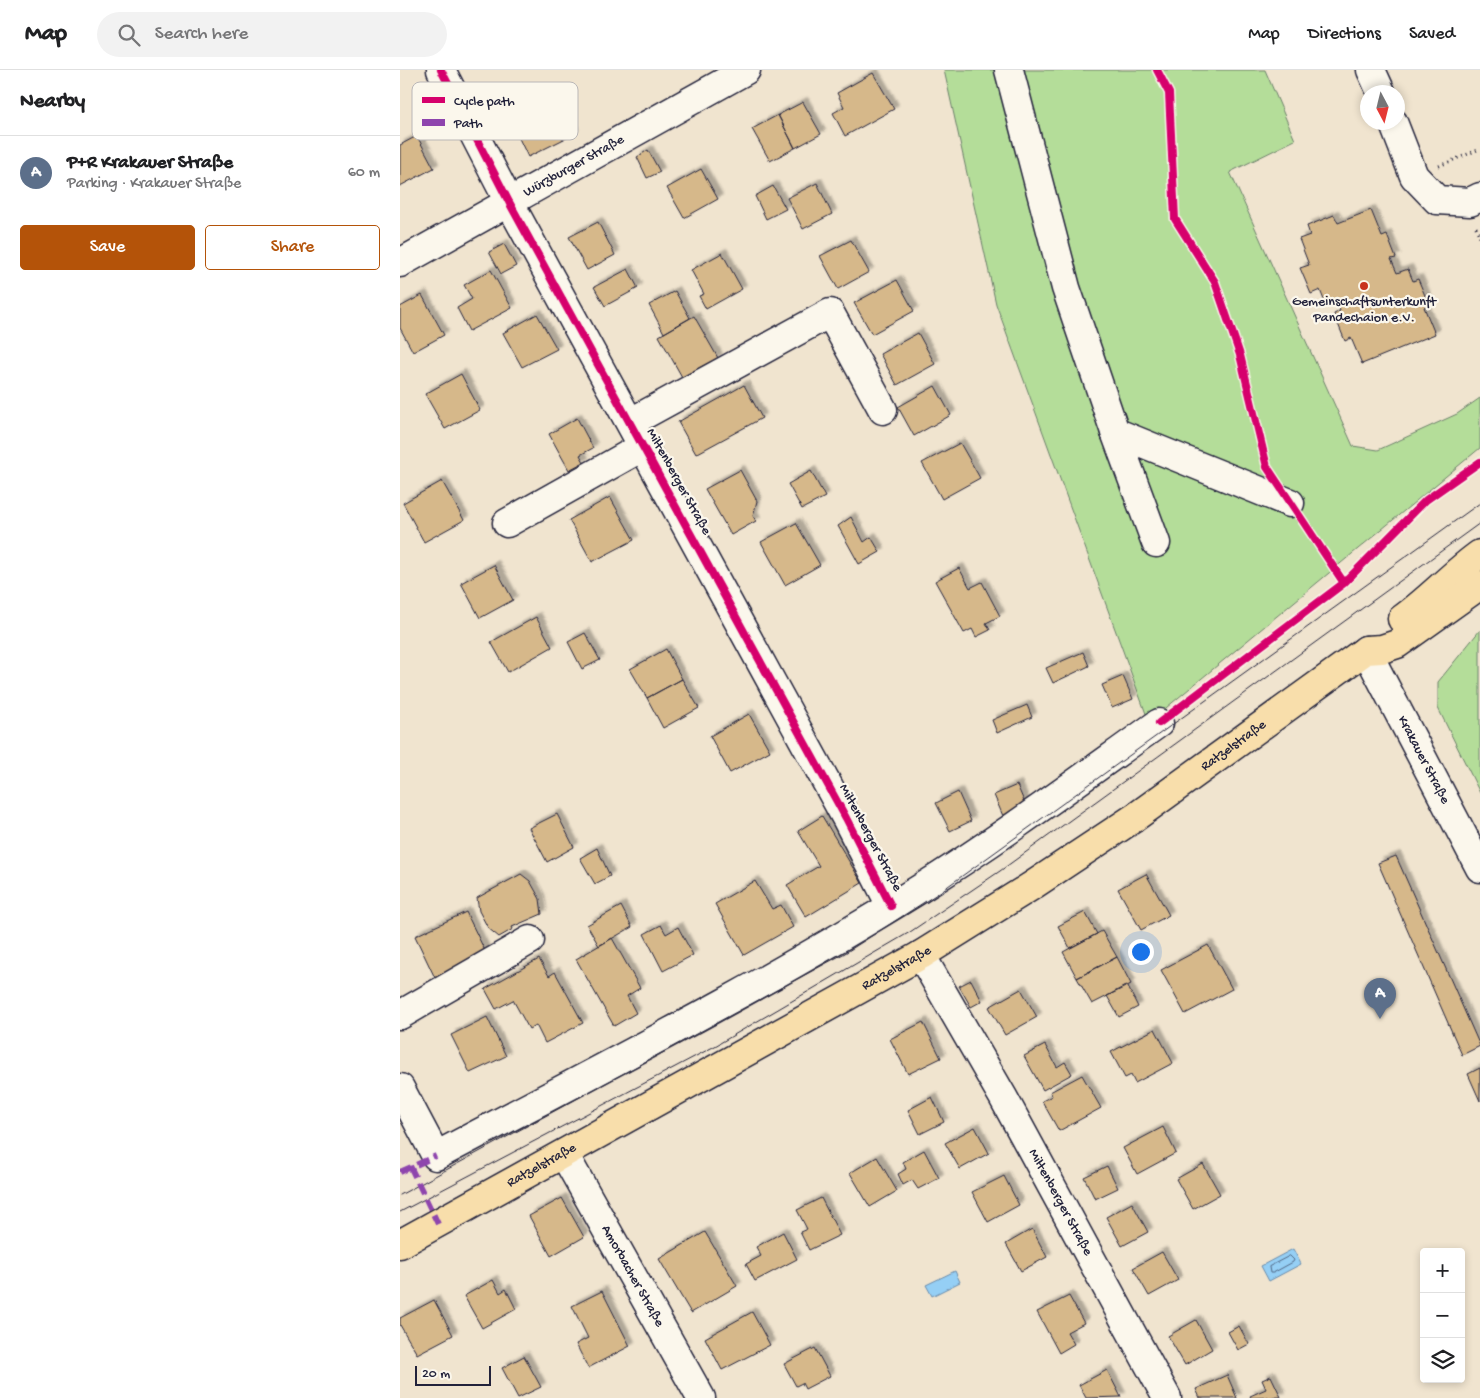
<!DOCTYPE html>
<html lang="en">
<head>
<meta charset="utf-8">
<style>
	body { margin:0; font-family:"Gochi Hand",sans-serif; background:#f2f2f2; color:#202124 }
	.controls { position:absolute; right:15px; bottom:15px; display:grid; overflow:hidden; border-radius:5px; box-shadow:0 2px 8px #0003 }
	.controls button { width:45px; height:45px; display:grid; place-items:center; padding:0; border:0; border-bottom:1px solid #e0e0e0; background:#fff; color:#202124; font:25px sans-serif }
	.compass { position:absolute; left:960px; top:15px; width:45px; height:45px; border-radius:50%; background:#fff; box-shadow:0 2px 8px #0003; rotate:173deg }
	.scale { position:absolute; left:15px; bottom:12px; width:76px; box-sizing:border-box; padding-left:5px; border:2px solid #22223b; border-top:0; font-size:14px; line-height:18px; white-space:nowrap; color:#22223b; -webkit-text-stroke:4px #fbf7ec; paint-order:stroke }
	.you { position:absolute; left:740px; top:881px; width:18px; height:18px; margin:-12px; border:4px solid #fff; border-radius:50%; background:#1a73e8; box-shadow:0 0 0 8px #1a73e833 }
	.badge { display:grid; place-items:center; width:32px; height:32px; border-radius:50%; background:#b45309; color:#fff; font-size:16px; font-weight:700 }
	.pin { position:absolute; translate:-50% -41px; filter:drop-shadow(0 1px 2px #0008) }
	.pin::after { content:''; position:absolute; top:26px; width:18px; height:15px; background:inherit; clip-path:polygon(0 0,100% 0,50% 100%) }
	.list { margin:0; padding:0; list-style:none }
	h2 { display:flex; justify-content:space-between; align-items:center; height:65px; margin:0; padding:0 20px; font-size:21px }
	h2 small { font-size:16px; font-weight:400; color:#757577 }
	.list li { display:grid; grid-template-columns:32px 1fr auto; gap:15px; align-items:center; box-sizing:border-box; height:75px; padding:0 20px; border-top:1px solid #e0e0e0 }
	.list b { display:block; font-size:19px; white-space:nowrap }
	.list p { margin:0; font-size:16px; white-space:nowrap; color:#757577 }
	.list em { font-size:16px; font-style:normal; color:#757577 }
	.actions { display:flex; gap:10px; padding:15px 20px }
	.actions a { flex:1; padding:11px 0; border:1px solid #b45309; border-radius:5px; text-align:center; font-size:18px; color:#b45309 }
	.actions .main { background:#b45309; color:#fff }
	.icon { flex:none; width:28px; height:28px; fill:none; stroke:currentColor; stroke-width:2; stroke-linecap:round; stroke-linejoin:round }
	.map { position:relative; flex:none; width:1080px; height:1328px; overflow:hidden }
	header { display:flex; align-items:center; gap:30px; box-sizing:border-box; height:70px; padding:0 25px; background:#fff; border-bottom:1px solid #e0e0e0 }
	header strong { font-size:24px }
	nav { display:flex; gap:28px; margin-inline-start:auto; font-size:18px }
	.search { width:350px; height:45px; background:#f2f2f2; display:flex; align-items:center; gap:12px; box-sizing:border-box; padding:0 18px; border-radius:28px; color:#757577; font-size:19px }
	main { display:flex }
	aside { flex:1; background:#fff }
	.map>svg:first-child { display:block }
	.green { fill:#b4dd99; stroke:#6b806a }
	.water { fill:#95cff5; stroke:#678aab }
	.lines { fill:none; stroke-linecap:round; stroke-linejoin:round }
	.shore { stroke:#506785; stroke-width:1 }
	.building { fill:#d6b88a; stroke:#22223b; filter:url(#shadow) }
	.minor-casing { stroke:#22223b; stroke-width:31 }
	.major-casing { stroke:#22223b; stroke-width:31 }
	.path { stroke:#22223b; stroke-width:3; stroke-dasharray:1 4; stroke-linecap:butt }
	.minor { stroke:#fbf7ec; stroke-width:28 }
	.major { stroke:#f8deab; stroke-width:28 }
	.tram { stroke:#22223b; stroke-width:1 }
	.quiet { stroke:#8e44ad; stroke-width:6; stroke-dasharray:12 6; stroke-linecap:butt }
	.cycleway-casing { stroke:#fbf7ec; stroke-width:11 }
	.cycleway { stroke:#d6006c; stroke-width:8 }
	.poi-dot { fill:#c8321e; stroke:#fbf7ec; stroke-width:2 }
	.labels { text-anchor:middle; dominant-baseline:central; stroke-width:4.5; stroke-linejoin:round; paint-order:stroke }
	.street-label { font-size:14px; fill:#22223b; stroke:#fbf7ec }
	.poi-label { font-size:14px; fill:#22223b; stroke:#fbf7ec }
	.key { fill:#fbf7ec; stroke:#bab7b7; stroke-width:1 }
	.key-label { font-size:14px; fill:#22223b }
</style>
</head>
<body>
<header>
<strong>Map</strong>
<div class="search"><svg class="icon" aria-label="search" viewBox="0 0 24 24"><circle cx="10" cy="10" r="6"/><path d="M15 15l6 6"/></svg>Search here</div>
<nav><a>Map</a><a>Directions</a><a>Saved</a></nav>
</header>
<main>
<aside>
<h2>Nearby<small></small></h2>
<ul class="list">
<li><span class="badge" style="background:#5c6f8a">A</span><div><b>P+R Krakauer Straße</b><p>Parking · Krakauer Straße</p></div><em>60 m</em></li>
</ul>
<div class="actions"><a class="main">Save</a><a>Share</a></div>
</aside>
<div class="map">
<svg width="1080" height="1328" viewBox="0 0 1080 1328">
	<defs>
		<filter id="shadow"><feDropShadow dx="4.5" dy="-4.5" stdDeviation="1" flood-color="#0004"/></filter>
	</defs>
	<rect width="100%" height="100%" fill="#f0e4cf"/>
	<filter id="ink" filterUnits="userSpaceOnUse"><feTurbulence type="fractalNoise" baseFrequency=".02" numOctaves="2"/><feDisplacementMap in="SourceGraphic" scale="10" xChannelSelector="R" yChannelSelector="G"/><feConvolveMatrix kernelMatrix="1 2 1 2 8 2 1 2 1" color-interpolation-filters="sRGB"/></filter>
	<g filter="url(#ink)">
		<path class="green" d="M 544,0 L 865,0 L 895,70 L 830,102 L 953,376 L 978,380 L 1057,344 L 1080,328 L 1080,378 L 749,652 L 596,234 Z
			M 1080,560 L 1080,723 L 1038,638 L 1038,612 Z"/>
		<path class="water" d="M 893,1179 L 901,1194 L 869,1211 L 861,1196 Z
			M 555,1201 L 560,1212 L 532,1226 L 526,1215 Z"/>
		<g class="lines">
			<path class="shore" d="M 890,1186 L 894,1190 L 893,1192 L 873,1203 L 870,1203 L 869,1197 Z"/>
		</g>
		<path class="building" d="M 473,3 L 494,39 L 445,66 L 433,43 L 444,37 L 437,23 Z
			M 403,32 L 421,64 L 395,78 L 378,45 Z
			M 162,38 L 174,64 L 128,87 L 116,62 Z
			M 378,45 L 395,78 L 370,91 L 352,59 Z
			M 17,66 L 34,98 L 0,116 L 0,75 Z
			M 248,80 L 260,102 L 247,108 L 237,87 Z
			M 301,99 L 318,129 L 284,148 L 267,118 Z
			M 417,113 L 432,144 L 403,159 L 387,128 Z
			M 373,116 L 386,139 L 366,149 L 355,126 Z
			M 971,140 L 982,167 L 987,165 L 996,188 L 991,189 L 997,203 L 1008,199 L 1013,211 L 1018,209 L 1029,235 L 1024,237 L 1035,264 L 962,294 L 951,268 L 945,271 L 934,244 L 940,241 L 936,231 L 926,235 L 920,220 L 911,224 L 900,198 L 909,195 L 899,169 L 910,165 L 907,156 L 934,145 L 938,153 Z
			M 198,152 L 215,185 L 187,200 L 169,167 Z
			M 451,170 L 469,202 L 438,219 L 420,186 Z
			M 104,174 L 116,196 L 101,204 L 89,182 Z
			M 322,183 L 342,219 L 306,239 L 299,226 L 304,224 L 291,200 Z
			M 228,199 L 238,218 L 205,236 L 194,217 Z
			M 91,200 L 112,238 L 69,261 L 57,238 L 72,229 L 64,215 Z
			M 497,210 L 514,241 L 472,264 L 454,233 Z
			M 275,221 L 290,248 L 264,263 L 249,235 Z
			M 22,225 L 44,265 L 13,282 L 0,258 L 0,237 Z
			M 137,244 L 157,279 L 122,297 L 103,263 Z
			M 294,246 L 318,288 L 282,307 L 259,266 Z
			M 518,263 L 535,294 L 497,315 L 480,284 Z
			M 61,304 L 80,340 L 45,359 L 25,324 Z
			M 344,315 L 362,348 L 296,384 L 278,352 Z
			M 535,316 L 551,345 L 514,366 L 498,337 Z
			M 177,348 L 193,378 L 180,385 L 184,392 L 169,400 L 149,364 Z
			M 560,373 L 580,408 L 542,429 L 522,393 Z
			M 340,400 L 357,431 L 353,446 L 356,451 L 331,465 L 305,419 Z
			M 411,401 L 425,427 L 402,439 L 388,414 Z
			M 42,411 L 64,450 L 24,472 L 3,433 Z
			M 210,427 L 234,470 L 192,492 L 169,450 Z
			M 451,447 L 464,472 L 471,467 L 480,482 L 459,494 L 438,456 Z
			M 396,453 L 420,495 L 385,515 L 361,472 Z
			M 94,495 L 113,530 L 80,548 L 61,513 Z
			M 559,498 L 570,518 L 582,512 L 600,546 L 586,553 L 590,560 L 576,567 L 572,559 L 564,563 L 535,511 Z
			M 136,547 L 152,577 L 108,602 L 91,572 Z
			M 185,563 L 200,590 L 182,599 L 168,572 Z
			M 266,579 L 282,609 L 247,628 L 230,599 Z
			M 683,582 L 689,596 L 653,613 L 646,598 Z
			M 723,606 L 733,629 L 712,638 L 702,615 Z
			M 282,609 L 299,638 L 263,658 L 247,628 Z
			M 627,635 L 632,647 L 597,663 L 592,650 Z
			M 349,644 L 370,681 L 330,703 L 310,666 Z
			M 617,715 L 626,736 L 603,746 L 594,725 Z
			M 558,722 L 571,751 L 550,761 L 536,733 Z
			M 157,744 L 174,777 L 147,792 L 129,758 Z
			M 422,746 L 462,813 L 406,847 L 387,815 L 419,796 L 398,761 Z
			M 197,778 L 210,806 L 195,814 L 180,788 Z
			M 996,786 L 1080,976 L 1062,985 L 978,793 Z
			M 121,804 L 130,811 L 140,829 L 142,844 L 112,857 L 113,859 L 99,867 L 88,858 L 79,841 L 77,828 Z
			M 746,804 L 769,845 L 741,860 L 718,819 Z
			M 355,811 L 372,839 L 381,835 L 393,857 L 344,885 L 315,834 Z
			M 221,836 L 232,857 L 199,876 L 187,855 Z
			M 66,842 L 87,885 L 36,910 L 15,866 Z
			M 685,842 L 697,864 L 670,878 L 658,856 Z
			M 261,855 L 266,864 L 278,857 L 293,885 L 263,901 L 244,864 Z
			M 702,861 L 717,887 L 677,908 L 663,882 Z
			M 212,868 L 240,918 L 227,926 L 236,943 L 214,956 L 176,889 Z
			M 808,875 L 832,919 L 785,944 L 761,900 Z
			M 717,887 L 731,914 L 692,934 L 677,908 Z
			M 139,889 L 149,906 L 155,902 L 183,953 L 145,973 L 136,955 L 129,959 L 113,930 L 96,939 L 85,919 Z
			M 571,910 L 582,931 L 571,937 L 559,916 Z
			M 727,915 L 738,937 L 719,947 L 707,926 Z
			M 621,919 L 637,947 L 605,965 L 589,937 Z
			M 87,947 L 106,986 L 70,1003 L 51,965 Z
			M 523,952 L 541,988 L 508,1004 L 490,969 Z
			M 755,959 L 773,993 L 735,1013 L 731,1005 L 725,1008 L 711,982 Z
			M 645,975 L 657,997 L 665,992 L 672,1004 L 643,1020 L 624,986 Z
			M 1080,998 L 1080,1031 L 1068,1004 Z
			M 682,1005 L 701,1038 L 659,1061 L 642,1031 L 652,1026 L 650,1022 Z
			M 532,1027 L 544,1052 L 520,1064 L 508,1040 Z
			M 575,1057 L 589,1083 L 560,1099 L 545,1073 Z
			M 763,1057 L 776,1083 L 737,1104 L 723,1078 Z
			M 524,1080 L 539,1108 L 518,1119 L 512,1110 L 503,1115 L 498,1104 L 506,1099 L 503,1092 Z
			M 477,1087 L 497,1121 L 470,1137 L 450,1103 Z
			M 803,1094 L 820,1124 L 793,1139 L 776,1109 Z
			M 707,1096 L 718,1118 L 695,1129 L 684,1107 Z
			M 604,1106 L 619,1135 L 588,1152 L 572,1122 Z
			M 162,1128 L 184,1167 L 151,1186 L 129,1146 Z
			M 421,1128 L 440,1165 L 409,1180 L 400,1162 L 407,1159 L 397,1140 Z
			M 732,1133 L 748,1162 L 722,1176 L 706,1147 Z
			M 632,1159 L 647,1187 L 621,1201 L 606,1174 Z
			M 305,1162 L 337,1216 L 291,1243 L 259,1189 Z
			M 383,1162 L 397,1189 L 355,1211 L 346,1194 L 361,1186 L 356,1177 Z
			M 762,1182 L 778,1210 L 749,1226 L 733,1198 Z
			M 93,1210 L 100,1223 L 106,1219 L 116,1239 L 82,1258 L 64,1226 Z
			M 202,1221 L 230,1276 L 188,1298 L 176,1274 L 188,1268 L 172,1236 Z
			M 669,1226 L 684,1253 L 667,1262 L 674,1274 L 659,1283 L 637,1242 Z
			M 34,1230 L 53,1265 L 17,1284 L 0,1255 L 0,1248 Z
			M 352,1242 L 370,1275 L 322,1300 L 305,1268 Z
			M 796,1250 L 812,1279 L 785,1295 L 768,1266 Z
			M 839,1256 L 849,1274 L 838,1280 L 828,1262 Z
			M 415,1278 L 430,1306 L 405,1319 L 402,1313 L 396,1316 L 384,1294 Z
			M 124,1286 L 141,1317 L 118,1328 L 102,1298 Z
			M 707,1300 L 721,1327 L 686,1328 L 679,1315 Z
			M 827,1305 L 837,1328 L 800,1328 L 796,1319 Z
			M 871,1306 L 881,1327 L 851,1328 L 850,1326 L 866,1319 L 862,1310 Z"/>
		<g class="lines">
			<g class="minor-casing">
				<g id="minor">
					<path d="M 41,0 L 109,132 L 446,748 L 491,836"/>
					<path d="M 609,0 L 666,218 L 715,362 L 890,433"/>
					<path d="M 971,0 L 981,22"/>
					<path d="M 993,52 L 1014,106 L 1037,130 L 1070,132 L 1080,127"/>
					<path id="s1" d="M 0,193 L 346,0"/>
					<path d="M 231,352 L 430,243 L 483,340"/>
					<path d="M 715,362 L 756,473"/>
					<path d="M 107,453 L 244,376"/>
					<path id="s2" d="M 966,580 L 1080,798"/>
					<path id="s3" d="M 521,885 L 603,1027 L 767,1328"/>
					<path d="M 0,945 L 130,870"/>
					<path d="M 0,1018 L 36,1086 C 198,1000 362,917 518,820 C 601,768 679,710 759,653"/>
					<path id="s4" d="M 164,1084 L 301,1328"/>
				</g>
			</g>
			<g class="major-casing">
				<g id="major">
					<path d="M 1002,549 C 1030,529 1052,504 1080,484"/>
					<path id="s5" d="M 0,1174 L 521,885 L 630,817 L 734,748 L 966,580 L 982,579 L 997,574 L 1080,515"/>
				</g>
			</g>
			<path class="path" d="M 1039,96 L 1080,79
				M 1076,157 L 1080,168"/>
			<use href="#minor" class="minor"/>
			<use href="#major" class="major"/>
			<path class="tram" d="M 0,1125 L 445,883 L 537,824 L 1080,433
				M 0,1142 L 315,976 L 510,862 L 600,801 L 1080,453"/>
			<path class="quiet" d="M 10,1096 L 38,1154
				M 0,1102 L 36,1086"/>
			<g class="cycleway-casing">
				<path id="cycleway" d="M 41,0 L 109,132 L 446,748 L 491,836
					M 757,0 L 769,23 L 775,149 L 815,212 L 840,285 L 867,397 L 944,513
					M 759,653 L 944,513 L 1026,430 L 1080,392"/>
			</g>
			<use href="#cycleway" class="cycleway"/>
		</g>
	</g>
	<circle class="poi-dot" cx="964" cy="216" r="5"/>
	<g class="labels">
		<g class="street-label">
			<text stroke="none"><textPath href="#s1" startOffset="199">Würzburger Straße</textPath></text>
			<text transform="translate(278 412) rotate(61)">Miltenberger Straße</text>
			<text stroke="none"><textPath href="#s5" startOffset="972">Ratzelstraße</textPath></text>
			<text stroke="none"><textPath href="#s2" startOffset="124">Krakauer Straße</textPath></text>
			<text transform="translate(470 768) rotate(62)">Miltenberger Straße</text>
			<text stroke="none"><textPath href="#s5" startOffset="568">Ratzelstraße</textPath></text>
			<text stroke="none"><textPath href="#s5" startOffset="162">Ratzelstraße</textPath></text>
			<text stroke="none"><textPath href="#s3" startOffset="284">Miltenberger Straße</textPath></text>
			<text stroke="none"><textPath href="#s4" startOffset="140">Amorbacher Straße</textPath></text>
		</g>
		<g class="poi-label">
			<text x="964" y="232">Gemeinschaftsunterkunft<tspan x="964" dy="16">Pandechaion e.V.</tspan></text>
		</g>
	</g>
	<rect x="12" y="12" width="166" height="58" rx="8" class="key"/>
	<rect x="22" y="27" width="23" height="6" fill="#d6006c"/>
	<rect x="22" y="49" width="23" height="7" fill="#8e44ad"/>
	<g class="key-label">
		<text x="54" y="35">Cycle path</text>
		<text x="54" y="57">Path</text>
	</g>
</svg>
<div class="controls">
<button>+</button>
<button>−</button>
<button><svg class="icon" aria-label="layers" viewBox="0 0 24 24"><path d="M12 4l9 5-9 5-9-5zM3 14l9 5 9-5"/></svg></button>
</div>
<svg class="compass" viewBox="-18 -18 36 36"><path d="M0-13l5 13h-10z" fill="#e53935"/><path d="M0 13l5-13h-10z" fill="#757577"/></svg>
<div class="scale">20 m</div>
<div class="you"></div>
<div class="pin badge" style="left:980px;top:949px;background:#5c6f8a">A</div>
</div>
</main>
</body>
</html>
